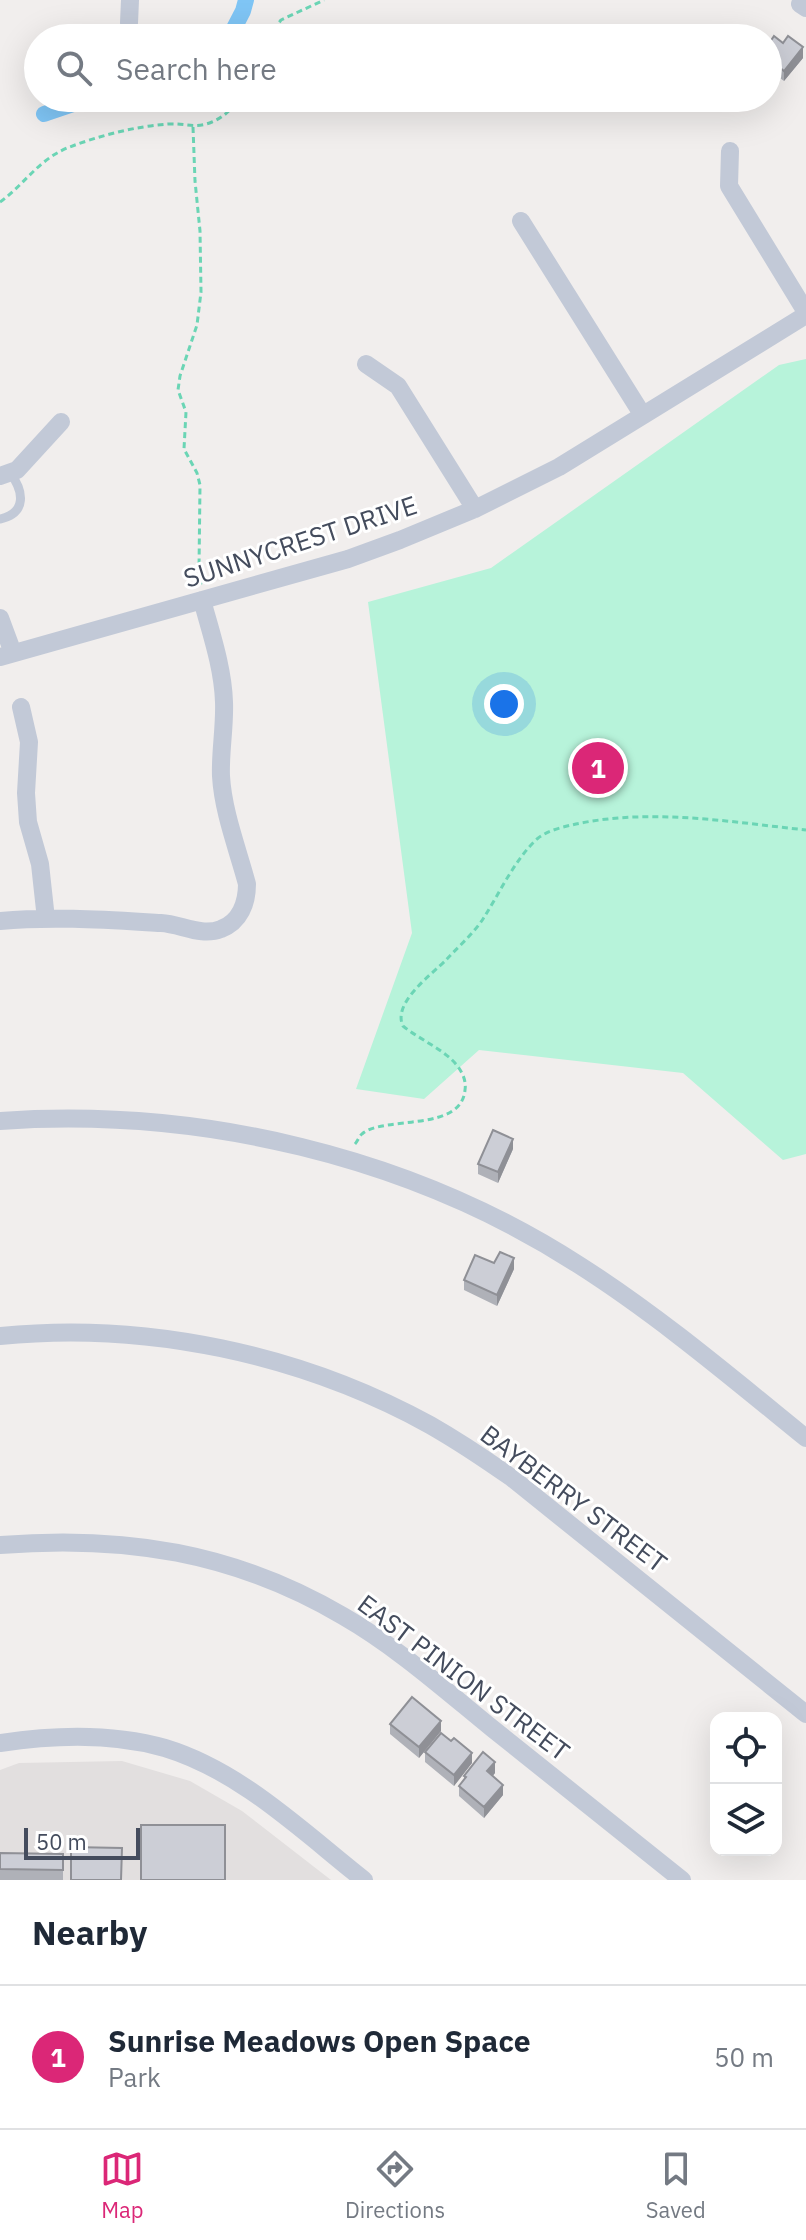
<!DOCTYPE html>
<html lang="en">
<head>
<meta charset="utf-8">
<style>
	body { margin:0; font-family:"IBM Plex Sans",sans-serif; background:#f2f2f3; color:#1f2937 }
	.controls { position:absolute; right:24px; bottom:24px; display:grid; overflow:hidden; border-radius:16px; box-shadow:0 8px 32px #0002 }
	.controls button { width:72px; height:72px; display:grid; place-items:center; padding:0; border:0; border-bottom:2px solid #e0e1e3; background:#fff; color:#1f2937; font:40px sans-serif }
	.scale { position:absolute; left:24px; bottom:20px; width:116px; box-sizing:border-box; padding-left:8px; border:4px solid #444c5d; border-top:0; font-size:22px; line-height:28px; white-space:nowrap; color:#444c5d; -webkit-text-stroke:6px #fff; paint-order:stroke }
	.you { position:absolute; left:504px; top:704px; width:28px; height:28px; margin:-20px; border:6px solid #fff; border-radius:50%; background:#1a73e8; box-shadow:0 0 0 12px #1a73e833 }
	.badge { display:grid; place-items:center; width:52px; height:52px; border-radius:50%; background:#db2777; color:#fff; font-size:26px; font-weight:700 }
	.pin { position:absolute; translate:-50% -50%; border:4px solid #fff; box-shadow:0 2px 8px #0006 }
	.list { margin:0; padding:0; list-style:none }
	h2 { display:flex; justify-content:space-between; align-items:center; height:104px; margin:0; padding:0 32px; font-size:34px }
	h2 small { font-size:26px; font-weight:400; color:#747a83 }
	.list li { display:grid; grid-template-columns:52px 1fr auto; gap:24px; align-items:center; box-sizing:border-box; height:144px; padding:0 32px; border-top:2px solid #e0e1e3 }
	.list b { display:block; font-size:30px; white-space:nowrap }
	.list p { margin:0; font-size:26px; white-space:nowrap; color:#747a83 }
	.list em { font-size:26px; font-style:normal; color:#747a83 }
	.icon { flex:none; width:44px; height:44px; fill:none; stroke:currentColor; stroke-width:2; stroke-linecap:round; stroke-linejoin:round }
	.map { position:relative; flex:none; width:806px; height:1880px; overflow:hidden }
	.search { position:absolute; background:#fff; box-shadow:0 8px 32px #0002; left:24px; right:24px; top:24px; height:88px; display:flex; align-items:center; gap:20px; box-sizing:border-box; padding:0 28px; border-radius:44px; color:#747a83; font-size:30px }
	.sheet { height:248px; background:#fff }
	nav { display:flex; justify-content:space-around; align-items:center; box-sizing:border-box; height:112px; border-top:2px solid #e0e1e3; background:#fff; font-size:22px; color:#747a83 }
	nav a { display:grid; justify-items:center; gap:4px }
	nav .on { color:#db2777 }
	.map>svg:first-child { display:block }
	.education { fill:#e2dfdf }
	.green { fill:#b7f3da }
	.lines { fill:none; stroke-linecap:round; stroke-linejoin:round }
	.canal { stroke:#7fc5f5; stroke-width:16 }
	.path { stroke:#6bd5b5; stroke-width:3; stroke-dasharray:6 4; stroke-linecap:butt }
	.lane { stroke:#c2c9d7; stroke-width:9 }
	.street { stroke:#c2c9d7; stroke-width:18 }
	.wall { fill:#afb1b8 }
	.shaded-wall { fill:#8f9096 }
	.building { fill:#ccced6; stroke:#8f9096; stroke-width:2 }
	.labels { text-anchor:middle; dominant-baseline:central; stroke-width:6; stroke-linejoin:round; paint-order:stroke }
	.street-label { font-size:26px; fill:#444c5d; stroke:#fff }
</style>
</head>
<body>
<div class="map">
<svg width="806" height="1880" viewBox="0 0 806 1880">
	<rect width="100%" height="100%" fill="#f1eeed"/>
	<path class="education" d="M 122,1761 L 190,1781 L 242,1811 L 331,1880 L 0,1880 L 0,1770 L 19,1763 Z"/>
	<path class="green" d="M 806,359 L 806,1154 L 783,1160 L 683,1073 L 479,1050 L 424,1099 L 356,1089 L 412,933 L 368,602 L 491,568 L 779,365 Z"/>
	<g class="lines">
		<path class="canal" d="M 229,38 L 243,11 L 246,0
			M 44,114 L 91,98"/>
		<path class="path" d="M 267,38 L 281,20 L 324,0
			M 193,127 L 195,181 L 200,231 L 201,292 L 197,325 L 180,376 L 178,390 L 186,412 L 184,449 L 197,473 L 200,485 L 199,568 L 201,586
			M 0,202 C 25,184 37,161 67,148 C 98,136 136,126 169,124 C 185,123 195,129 212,122 C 224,117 232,109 239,98
			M 355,1144 C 357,1142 360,1135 362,1134 C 384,1115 461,1133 465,1090 C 467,1078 459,1066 450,1058 C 436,1046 418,1038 403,1026 C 392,1003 431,975 446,960 C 458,947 473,934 483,919 C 499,894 515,859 537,839 C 548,830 563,827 576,824 C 652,808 730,822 806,830"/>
		<path class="lane" d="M 0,519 C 27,513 24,491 10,473"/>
		<path class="street" d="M 800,4 L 806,8
			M 129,23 L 130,0
			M 730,151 L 729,186 L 806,312
			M 521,221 L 642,414
			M 366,364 L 398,386 L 475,509
			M 0,476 L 17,470 L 61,422
			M 0,618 L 13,653
			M 0,657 L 348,559 L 400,540 L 475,509 L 559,467 L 806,315
			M 21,707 L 29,742 L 26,793 L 28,822 L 40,864 L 46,919
			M 0,921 C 53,916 108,920 161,923 C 181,924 201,937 221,929 C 240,922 247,903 247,884 C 238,850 223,812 221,776 C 220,752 225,727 224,702 C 223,668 211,633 202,600
			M 0,1121 C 200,1107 410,1156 579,1265 C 659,1316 732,1378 806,1438
			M 0,1336 C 146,1321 301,1354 430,1425 C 458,1441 485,1459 512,1478 L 806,1714
			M 0,1545 C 124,1535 234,1552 343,1616 C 397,1647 445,1690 493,1729 C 556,1779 619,1830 682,1880
			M 0,1743 C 53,1735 113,1733 165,1748 C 241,1771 303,1832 364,1880"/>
	</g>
	<path class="wall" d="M 768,45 L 803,58 L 784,81 L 768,69 Z
		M 513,1149 L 498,1183 L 478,1174 L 478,1164 Z
		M 494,1263 L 514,1269 L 497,1306 L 464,1290 L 464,1280 Z
		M 390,1724 L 441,1731 L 419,1758 L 390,1734 Z
		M 425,1752 L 472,1763 L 454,1786 L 425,1762 Z
		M 495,1773 L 493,1776 L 503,1795 L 484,1818 L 459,1796 L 459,1786 L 464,1780 L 464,1776 Z
		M 0,1853 L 63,1854 L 63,1880 L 0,1880 Z"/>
	<path class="shaded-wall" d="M 803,47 L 803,58 L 784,81 L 784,71 Z
		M 513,1139 L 513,1149 L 498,1183 L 498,1172 Z
		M 514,1258 L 514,1269 L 497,1306 L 497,1295 Z
		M 441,1721 L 441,1731 L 419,1758 L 419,1747 Z
		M 472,1753 L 472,1763 L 454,1786 L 454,1775 Z
		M 495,1762 L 495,1773 L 487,1782 L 487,1771 Z
		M 503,1785 L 503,1795 L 484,1818 L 484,1807 Z"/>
	<path class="building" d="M 774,36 L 783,43 L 788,36 L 803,47 L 784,71 L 768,58 L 768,45 Z
		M 493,1130 L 513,1139 L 498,1172 L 478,1164 Z
		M 500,1252 L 514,1258 L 497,1295 L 464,1280 L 475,1255 L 494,1263 Z
		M 412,1697 L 441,1721 L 419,1747 L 390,1724 Z
		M 441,1733 L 451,1741 L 454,1738 L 472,1753 L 454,1775 L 425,1752 Z
		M 483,1752 L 495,1762 L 487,1771 L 503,1785 L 484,1807 L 459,1786 L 466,1777 L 464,1776 Z
		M 141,1825 L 225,1825 L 225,1880 L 141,1880 Z
		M 71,1847 L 122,1848 L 121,1880 L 71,1880 Z
		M 0,1853 L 63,1854 L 63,1870 L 0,1869 Z"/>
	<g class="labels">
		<g class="street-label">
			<text transform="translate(300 541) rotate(-18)">SUNNYCREST DRIVE</text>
			<text transform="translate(574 1498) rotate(37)">BAYBERRY STREET</text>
			<text transform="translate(464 1677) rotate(37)">EAST PINION STREET</text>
		</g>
	</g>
</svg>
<div class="controls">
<button><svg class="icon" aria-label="locate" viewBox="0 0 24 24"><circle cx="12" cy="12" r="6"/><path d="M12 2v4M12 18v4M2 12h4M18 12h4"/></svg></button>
<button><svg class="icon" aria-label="layers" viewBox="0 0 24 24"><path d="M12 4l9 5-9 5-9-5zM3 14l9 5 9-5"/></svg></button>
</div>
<div class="scale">50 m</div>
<div class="you"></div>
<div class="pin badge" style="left:598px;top:768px">1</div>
<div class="search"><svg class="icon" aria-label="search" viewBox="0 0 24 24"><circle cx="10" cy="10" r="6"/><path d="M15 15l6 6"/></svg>Search here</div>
</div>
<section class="sheet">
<h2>Nearby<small></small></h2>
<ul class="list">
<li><span class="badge">1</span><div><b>Sunrise Meadows Open Space</b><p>Park</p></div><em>50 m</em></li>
</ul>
</section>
<nav>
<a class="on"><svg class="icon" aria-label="map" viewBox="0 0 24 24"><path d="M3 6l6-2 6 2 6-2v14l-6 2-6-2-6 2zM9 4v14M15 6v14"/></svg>Map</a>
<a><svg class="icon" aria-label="directions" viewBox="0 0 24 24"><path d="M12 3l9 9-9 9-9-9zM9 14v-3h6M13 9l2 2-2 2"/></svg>Directions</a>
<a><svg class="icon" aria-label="saved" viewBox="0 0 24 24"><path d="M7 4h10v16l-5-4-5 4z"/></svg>Saved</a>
</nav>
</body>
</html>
